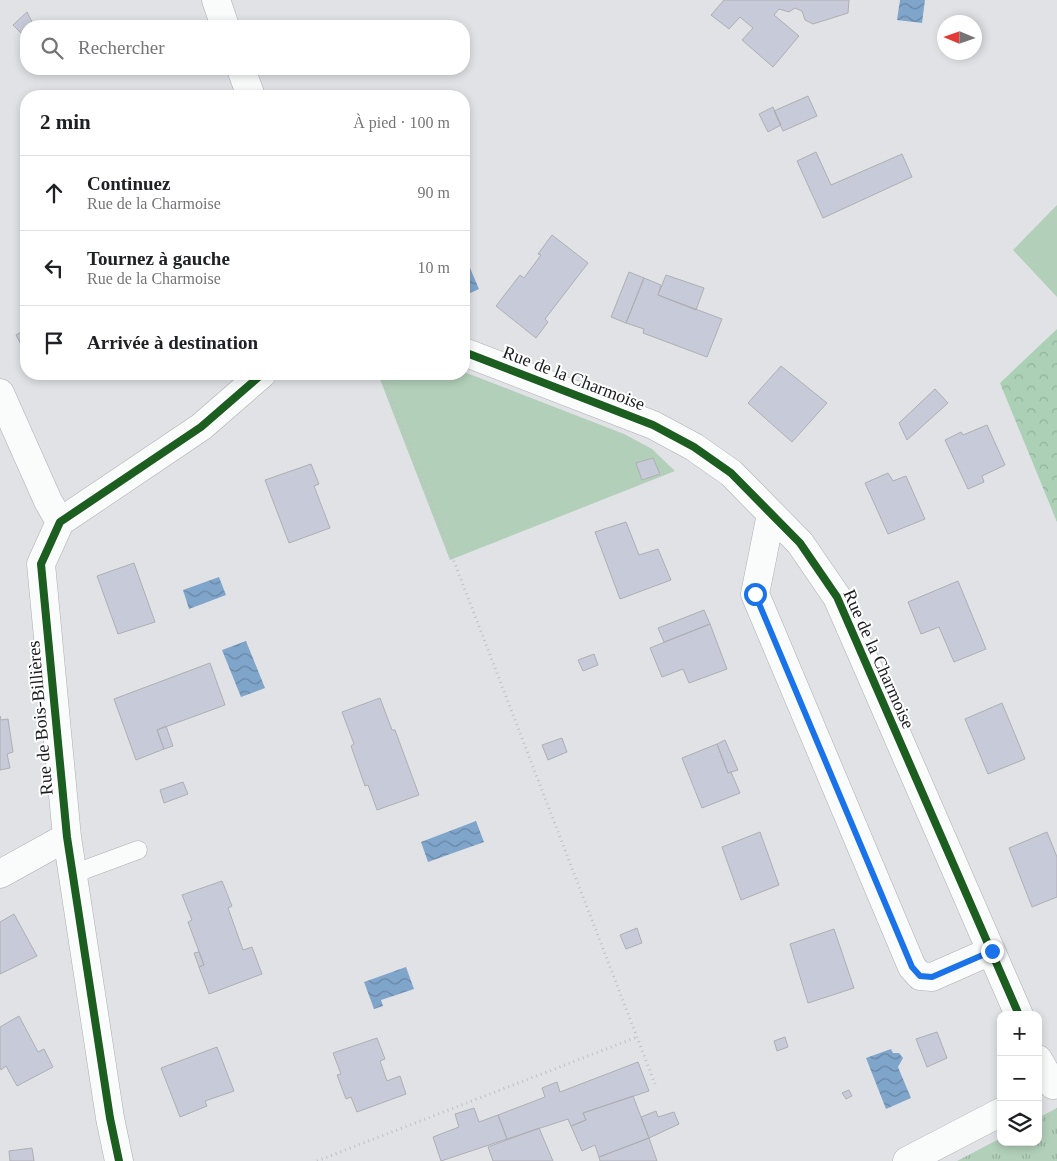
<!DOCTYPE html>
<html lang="fr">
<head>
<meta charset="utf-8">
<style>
	body { margin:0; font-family:Georgia,serif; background:#f6f6f6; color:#202124 }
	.controls { position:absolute; right:15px; bottom:15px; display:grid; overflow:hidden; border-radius:10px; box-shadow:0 2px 8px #0003 }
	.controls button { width:45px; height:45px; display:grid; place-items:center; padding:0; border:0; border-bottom:1px solid #e0e0e0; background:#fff; color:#202124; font:25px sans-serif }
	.compass { position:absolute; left:937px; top:15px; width:45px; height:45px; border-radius:50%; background:#fff; box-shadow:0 2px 8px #0003; rotate:272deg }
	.stop { position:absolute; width:15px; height:15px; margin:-11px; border:4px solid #1a73e8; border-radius:50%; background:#fff }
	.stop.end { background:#1a73e8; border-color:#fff; box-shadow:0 1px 5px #0008 }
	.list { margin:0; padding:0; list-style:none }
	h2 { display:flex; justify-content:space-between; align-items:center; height:65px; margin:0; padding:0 20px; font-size:21px }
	h2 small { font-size:16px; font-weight:400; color:#757577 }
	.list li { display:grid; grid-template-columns:32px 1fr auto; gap:15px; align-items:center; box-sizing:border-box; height:75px; padding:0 20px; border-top:1px solid #e0e0e0 }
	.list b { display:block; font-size:19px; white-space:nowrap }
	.list p { margin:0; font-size:16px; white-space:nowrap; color:#757577 }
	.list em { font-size:16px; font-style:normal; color:#757577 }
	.icon { flex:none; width:28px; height:28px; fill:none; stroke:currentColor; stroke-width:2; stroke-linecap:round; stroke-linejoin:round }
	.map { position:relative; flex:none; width:1057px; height:1161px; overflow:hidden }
	.search { position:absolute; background:#fff; box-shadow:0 2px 8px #0003; left:20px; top:20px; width:450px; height:55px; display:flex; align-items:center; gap:12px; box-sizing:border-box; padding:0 18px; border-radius:20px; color:#757577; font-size:19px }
	.panel { position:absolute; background:#fff; box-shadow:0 2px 8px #0003; left:20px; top:90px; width:450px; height:290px; border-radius:20px }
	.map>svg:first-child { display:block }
	.grass { fill:url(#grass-tufts) }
	.forest { fill:url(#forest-crowns) }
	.park { fill:#b1cfb9 }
	.water { fill:url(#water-waves) }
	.building { fill:#c7cad9; stroke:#aeafb2 }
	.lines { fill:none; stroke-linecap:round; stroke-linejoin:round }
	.service-casing { stroke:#adaeb1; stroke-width:19 }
	.minor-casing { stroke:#adaeb1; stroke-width:29 }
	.path { stroke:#c0c0c2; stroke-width:3; stroke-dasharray:1 4; stroke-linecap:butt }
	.service { stroke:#fafbfb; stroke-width:18 }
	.minor { stroke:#fafbfb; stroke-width:28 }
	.cycleway-casing { stroke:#fff; stroke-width:11 }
	.cycleway { stroke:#1b5e20; stroke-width:8 }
	.route { stroke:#1a73e8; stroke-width:6 }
	.labels { text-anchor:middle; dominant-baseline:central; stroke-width:4; stroke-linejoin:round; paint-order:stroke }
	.street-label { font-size:18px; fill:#1b1c1e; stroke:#fff }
</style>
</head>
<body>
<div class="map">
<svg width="1057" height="1161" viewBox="0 0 1057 1161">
	<defs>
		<pattern id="grass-tufts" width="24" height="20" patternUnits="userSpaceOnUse" patternTransform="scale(1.25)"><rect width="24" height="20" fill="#b1cfb9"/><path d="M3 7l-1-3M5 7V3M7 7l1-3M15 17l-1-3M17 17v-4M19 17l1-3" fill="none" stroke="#98b19f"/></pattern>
		<pattern id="forest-crowns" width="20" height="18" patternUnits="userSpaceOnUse" patternTransform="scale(1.25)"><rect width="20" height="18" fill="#acd0b6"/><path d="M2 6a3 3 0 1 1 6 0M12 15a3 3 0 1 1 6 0" fill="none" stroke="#93b29c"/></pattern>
		<pattern id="water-waves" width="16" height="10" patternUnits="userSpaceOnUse" patternTransform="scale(1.25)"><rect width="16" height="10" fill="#80a5cb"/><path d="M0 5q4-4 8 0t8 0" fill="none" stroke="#6886a4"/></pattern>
	</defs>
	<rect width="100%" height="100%" fill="#e1e2e6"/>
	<path class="grass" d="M 1057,1108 L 1057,1161 L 957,1161 L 1001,1138 L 1001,1142 L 1038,1142 L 1038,1118 Z"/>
	<path class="forest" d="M 1057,329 L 1057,522 L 1000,383 Z"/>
	<path class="park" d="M 1057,205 L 1057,297 L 1013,250 Z
		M 464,372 L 624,434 L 652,449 L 675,471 L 450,560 L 378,374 L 464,374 Z"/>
	<path class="water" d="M 900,0 L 925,0 L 922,23 L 897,20 Z
		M 467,261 L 479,289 L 464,296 L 464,263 Z
		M 219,577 L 226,595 L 189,609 L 183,590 Z
		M 246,641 L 265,688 L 241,697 L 222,650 Z
		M 476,821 L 484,842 L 428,862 L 421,842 Z
		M 406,967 L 414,989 L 381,1000 L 383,1006 L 374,1009 L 364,982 Z
		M 891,1049 L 893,1053 L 899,1053 L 903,1058 L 898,1067 L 911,1098 L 886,1109 L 866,1058 Z"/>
	<path class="building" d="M 724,0 L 849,0 L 848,13 L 813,24 L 805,20 L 802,11 L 795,8 L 789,12 L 779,9 L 774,15 L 799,36 L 773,67 L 742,40 L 753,28 L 740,17 L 729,29 L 711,15 Z
		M 27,12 L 32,22 L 21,33 L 13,25 Z
		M 808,96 L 817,116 L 783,131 L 774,111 Z
		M 773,107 L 781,125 L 768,132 L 759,114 Z
		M 816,152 L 831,185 L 902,154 L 912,177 L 823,218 L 797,161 Z
		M 552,235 L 588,263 L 545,319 L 548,322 L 536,338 L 496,306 L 520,275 L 524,278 L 541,255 L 538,254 Z
		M 26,247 L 26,258 L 22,249 Z
		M 629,272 L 644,278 L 626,323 L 611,317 Z
		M 666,275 L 704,288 L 696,310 L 658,295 Z
		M 644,278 L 661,285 L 658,295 L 722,319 L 707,357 L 643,333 L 644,329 L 626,323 Z
		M 26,329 L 26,354 L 16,335 Z
		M 781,366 L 827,403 L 792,442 L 748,403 Z
		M 935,389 L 948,403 L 907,440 L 899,423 Z
		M 987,425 L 1005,465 L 982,476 L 984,482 L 968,489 L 945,440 L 961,432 L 963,435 Z
		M 653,458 L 660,474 L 642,480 L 636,463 Z
		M 311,464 L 319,484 L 314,486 L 330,528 L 289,543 L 265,480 Z
		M 888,473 L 893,481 L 906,476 L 925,519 L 888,534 L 865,483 Z
		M 626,522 L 639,555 L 658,549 L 671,580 L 620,599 L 595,532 Z
		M 134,563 L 155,622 L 118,634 L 97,576 Z
		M 958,581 L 986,649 L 954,662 L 939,627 L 921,634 L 908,602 Z
		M 704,610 L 710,624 L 664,642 L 658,628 Z
		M 710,624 L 727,669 L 689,683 L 683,669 L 662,677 L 650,648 Z
		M 594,654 L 598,665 L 583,671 L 578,660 Z
		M 210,663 L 225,705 L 157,730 L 164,749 L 136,760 L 114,699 Z
		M 380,698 L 392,730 L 395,730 L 419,795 L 377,810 L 368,785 L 365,786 L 351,746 L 354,744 L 342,712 Z
		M 1002,703 L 1025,759 L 988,774 L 965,719 Z
		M 0,716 L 1,720 L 8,719 L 13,752 L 7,754 L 10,768 L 0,770 Z
		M 166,726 L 173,746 L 164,749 L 157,730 Z
		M 562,738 L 567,752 L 548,760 L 542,745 Z
		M 725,740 L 738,770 L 728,773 L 717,744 Z
		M 717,744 L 728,773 L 731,772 L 740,793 L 702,808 L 682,758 Z
		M 183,782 L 188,794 L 164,803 L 160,790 Z
		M 760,832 L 779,885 L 741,900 L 722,847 Z
		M 1047,832 L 1057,857 L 1057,897 L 1032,907 L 1009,848 Z
		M 222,881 L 232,906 L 228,908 L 243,950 L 252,947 L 262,974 L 209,994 L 199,967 L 204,965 L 188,922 L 192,920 L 182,895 Z
		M 14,914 L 37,956 L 0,974 L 0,922 Z
		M 637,928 L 642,943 L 626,949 L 620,935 Z
		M 834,929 L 854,988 L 808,1003 L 790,944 Z
		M 199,952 L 204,965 L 199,967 L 194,953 Z
		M 19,1016 L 38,1052 L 44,1049 L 53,1067 L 17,1086 L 6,1066 L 1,1070 L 0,1067 L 0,1027 Z
		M 937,1032 L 947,1058 L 927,1067 L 916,1039 Z
		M 785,1037 L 788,1047 L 777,1051 L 774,1041 Z
		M 377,1038 L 385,1059 L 380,1061 L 387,1081 L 400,1076 L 406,1094 L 357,1112 L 351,1097 L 346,1099 L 337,1075 L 341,1074 L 333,1053 Z
		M 217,1047 L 234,1091 L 205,1101 L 207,1106 L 180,1117 L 161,1068 Z
		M 638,1062 L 649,1091 L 583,1113 L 586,1120 L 571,1126 L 568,1119 L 507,1139 L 498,1115 L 545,1097 L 542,1088 L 557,1082 L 560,1092 Z
		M 849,1090 L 852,1096 L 846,1099 L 842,1093 Z
		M 633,1096 L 649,1138 L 599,1157 L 595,1145 L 582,1151 L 571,1126 L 586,1120 L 583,1113 Z
		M 474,1108 L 479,1122 L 498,1115 L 507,1139 L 441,1161 L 433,1137 L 459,1127 L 455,1114 Z
		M 656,1111 L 658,1117 L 674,1112 L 679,1124 L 649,1138 L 641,1117 Z
		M 539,1128 L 553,1161 L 493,1161 L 488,1147 Z
		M 649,1138 L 657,1161 L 600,1161 L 599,1157 Z
		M 32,1148 L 34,1161 L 10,1161 L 9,1151 Z"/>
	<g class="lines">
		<g class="service-casing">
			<path id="service" d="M 73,874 L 138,850"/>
		</g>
		<g class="minor-casing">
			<path id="minor" d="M 216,0 L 225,26
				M 241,69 L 251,96
				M 464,352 L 653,425 L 694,447 L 731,473 L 800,543 L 837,597 L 1019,1015
				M 0,393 L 48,501 L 60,522
				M 771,514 L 755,594 L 912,967 L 920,976 L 932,977 L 991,951
				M 0,874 L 67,837
				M 1038,1059 L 1053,1085
				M 119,1161 L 110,1118 L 67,837 L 41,564 L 60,522 L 201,427 L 262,374
				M 907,1161 L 1001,1112"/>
		</g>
		<path class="path" d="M 382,374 L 655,1084
			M 317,1161 L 637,1037"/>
		<use href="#service" class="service"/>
		<use href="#minor" class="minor"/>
		<g class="cycleway-casing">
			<path id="cycleway" d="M 464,352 L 653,425 L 694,447 L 731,473 L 800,543 L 837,597 L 1019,1015
				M 119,1161 L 110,1118 L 67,837 L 41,564 L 60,522 L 201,427 L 262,374"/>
		</g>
		<use href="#cycleway" class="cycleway"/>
	</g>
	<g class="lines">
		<path class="route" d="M 755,594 L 912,967 L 920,976 L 932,977 L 992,951"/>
	</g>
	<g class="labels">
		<g class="street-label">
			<text transform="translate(574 378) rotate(21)">Rue de la Charmoise</text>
			<text transform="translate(879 659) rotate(66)">Rue de la Charmoise</text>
			<text transform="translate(40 718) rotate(-95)">Rue de Bois-Billières</text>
		</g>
	</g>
</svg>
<div class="controls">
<button>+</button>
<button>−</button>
<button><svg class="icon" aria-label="layers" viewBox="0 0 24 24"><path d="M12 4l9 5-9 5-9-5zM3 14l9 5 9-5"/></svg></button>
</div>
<svg class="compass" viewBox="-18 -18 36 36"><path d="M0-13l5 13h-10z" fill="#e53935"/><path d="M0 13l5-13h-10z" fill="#757577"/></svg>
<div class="stop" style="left:755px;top:594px"></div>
<div class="stop end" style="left:992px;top:951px"></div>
<div class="search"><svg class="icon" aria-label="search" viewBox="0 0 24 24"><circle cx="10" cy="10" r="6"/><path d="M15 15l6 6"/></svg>Rechercher</div>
<section class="panel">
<h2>2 min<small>À pied · 100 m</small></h2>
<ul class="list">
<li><svg class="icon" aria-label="ahead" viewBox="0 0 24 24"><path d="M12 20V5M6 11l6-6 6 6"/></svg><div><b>Continuez</b><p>Rue de la Charmoise</p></div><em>90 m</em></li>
<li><svg class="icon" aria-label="left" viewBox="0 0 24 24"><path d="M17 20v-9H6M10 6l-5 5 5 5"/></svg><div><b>Tournez à gauche</b><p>Rue de la Charmoise</p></div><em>10 m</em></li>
<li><svg class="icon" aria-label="arrive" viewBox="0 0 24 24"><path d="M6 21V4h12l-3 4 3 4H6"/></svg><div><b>Arrivée à destination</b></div></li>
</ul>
</section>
</div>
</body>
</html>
